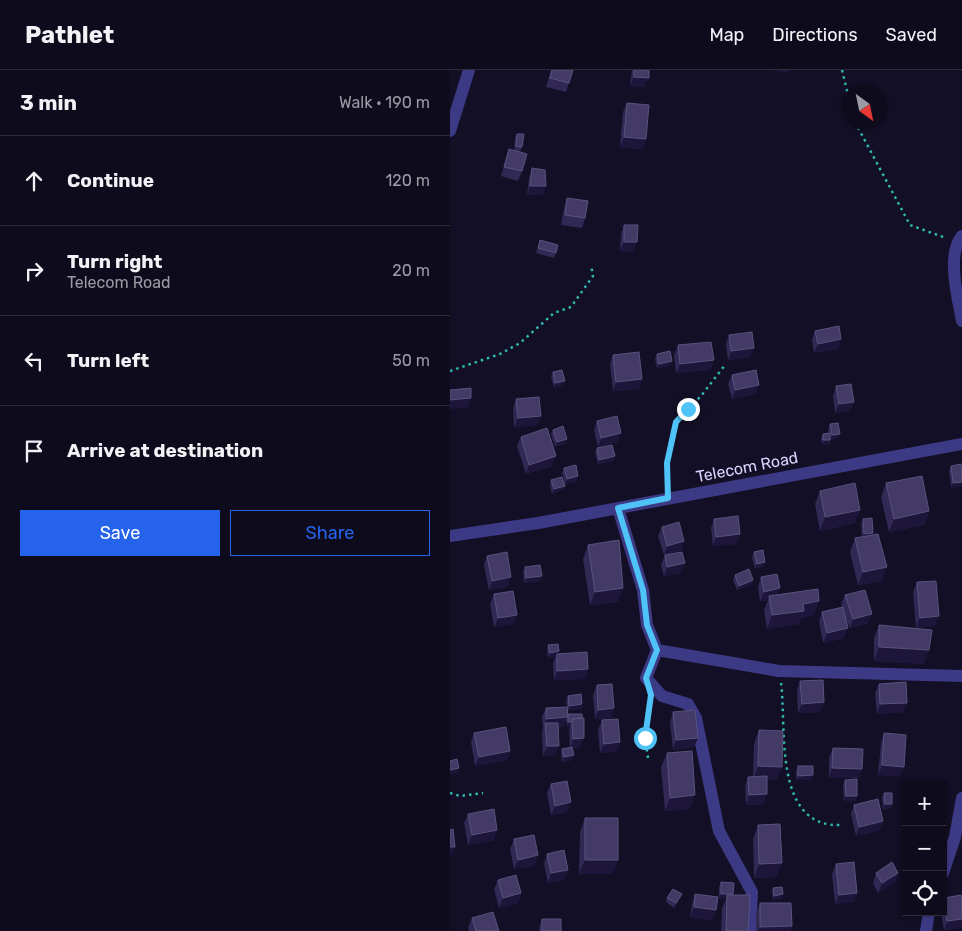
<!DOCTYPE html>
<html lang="en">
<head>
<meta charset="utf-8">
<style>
	body { margin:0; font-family:Rubik,sans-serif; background:#1c1929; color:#f1f3f6 }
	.controls { position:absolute; right:15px; bottom:15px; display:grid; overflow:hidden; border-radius:0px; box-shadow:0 1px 4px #0004 }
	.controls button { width:45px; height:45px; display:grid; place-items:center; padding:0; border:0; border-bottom:1px solid #2e2b3b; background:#0e0b1c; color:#f1f3f6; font:25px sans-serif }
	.compass { position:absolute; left:392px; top:15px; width:45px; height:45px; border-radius:50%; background:#0e0b1c; box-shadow:0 1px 4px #0004; rotate:147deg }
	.stop { position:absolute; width:15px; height:15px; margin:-11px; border:4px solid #4fc3f7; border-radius:50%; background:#fff }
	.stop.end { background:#4fc3f7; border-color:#fff; box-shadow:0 1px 5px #0008 }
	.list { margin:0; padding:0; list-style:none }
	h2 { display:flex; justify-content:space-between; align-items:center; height:65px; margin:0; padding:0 20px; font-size:21px }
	h2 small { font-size:16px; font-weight:400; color:#9b9ba3 }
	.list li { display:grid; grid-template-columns:32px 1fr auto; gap:15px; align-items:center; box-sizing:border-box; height:90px; padding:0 20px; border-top:1px solid #2e2b3b }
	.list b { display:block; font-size:19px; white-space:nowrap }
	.list p { margin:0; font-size:16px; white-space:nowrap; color:#9b9ba3 }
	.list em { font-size:16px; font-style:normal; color:#9b9ba3 }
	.actions { display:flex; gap:10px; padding:15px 20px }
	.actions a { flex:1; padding:11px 0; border:1px solid #2563eb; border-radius:0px; text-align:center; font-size:18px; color:#2563eb }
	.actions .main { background:#2563eb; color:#fff }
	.icon { flex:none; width:28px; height:28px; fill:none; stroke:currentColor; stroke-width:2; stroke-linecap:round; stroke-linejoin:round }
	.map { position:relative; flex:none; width:512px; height:861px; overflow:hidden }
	header { display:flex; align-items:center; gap:30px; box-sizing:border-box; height:70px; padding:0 25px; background:#0e0b1c; border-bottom:1px solid #2e2b3b }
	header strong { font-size:24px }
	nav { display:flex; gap:28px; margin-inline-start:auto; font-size:18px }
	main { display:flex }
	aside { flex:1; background:#0e0b1c }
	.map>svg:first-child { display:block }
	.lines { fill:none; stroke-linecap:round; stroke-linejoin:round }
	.path { stroke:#2fb8b0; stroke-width:2.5; stroke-dasharray:2.5 4; stroke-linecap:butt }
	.street { stroke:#3d3a85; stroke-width:12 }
	.wall { fill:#312854 }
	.shaded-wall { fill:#1d163a }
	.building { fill:#433a66; stroke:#5a527e }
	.route { stroke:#4fc3f7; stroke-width:6 }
	.labels { text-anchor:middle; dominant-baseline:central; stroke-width:4; stroke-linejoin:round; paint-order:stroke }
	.street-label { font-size:16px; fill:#d9d4ff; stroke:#130f26 }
</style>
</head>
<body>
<header>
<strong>Pathlet</strong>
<nav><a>Map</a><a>Directions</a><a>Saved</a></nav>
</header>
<main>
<aside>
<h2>3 min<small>Walk · 190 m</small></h2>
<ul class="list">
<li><svg class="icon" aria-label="ahead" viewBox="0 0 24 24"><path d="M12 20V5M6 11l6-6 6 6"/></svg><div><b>Continue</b></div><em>120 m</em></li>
<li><svg class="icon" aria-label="right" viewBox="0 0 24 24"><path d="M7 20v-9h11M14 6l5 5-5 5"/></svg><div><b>Turn right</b><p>Telecom Road</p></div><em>20 m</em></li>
<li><svg class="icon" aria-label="left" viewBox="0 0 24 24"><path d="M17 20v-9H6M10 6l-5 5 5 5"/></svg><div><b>Turn left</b></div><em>50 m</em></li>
<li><svg class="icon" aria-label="arrive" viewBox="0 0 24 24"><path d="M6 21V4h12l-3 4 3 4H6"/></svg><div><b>Arrive at destination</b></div></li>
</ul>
<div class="actions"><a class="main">Save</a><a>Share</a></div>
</aside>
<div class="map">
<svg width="512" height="861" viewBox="0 0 512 861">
	<rect width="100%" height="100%" fill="#130f26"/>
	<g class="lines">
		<path class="path" d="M 392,0 L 400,33
			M 405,52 L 460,155 L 496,168
			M 0,301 L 50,284 L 70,273 L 104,243 L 121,237 L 143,206 L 141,195
			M 218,417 L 217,393 L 226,352 L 251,326 L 275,295
			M 331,613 C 337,657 322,759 392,755
			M 198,688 L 195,668 L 199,632
			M 0,723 L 10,726 L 33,723"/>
		<path class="street" d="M 0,61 L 19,0
			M 512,166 C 496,184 508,229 512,251
			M 168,438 L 193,520 L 197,555 L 207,580 L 329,601 L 512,606
			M 0,466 L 88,453 L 512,374
			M 207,580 L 196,608 L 212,626 L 238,634 L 246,648 L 269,761 L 302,822 L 300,861
			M 493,803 L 505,767 L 512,728
			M 476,861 L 479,842"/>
	</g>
	<path class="wall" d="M 101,0 L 123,0 L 116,22 L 96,17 Z
		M 182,0 L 199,0 L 195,17 L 180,16 Z
		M 177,33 L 196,69 L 192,79 L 170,77 L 173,42 Z
		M 67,64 L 72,77 L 70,82 L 64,80 L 65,68 Z
		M 59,79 L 72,101 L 68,111 L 51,106 Z
		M 82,98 L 93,125 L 77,125 L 79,108 Z
		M 117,128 L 135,148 L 132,158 L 111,155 L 114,138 Z
		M 174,155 L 184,182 L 170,181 L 171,164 Z
		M 90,170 L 106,183 L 104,188 L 86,183 Z
		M 365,261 L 391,269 L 388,279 L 364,283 L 362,270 Z
		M 279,265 L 300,287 L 278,290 L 276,274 Z
		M 228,275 L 264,290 L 260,300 L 226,303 L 224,285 Z
		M 207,284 L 222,291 L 220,296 L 207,298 L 205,289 Z
		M 163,285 L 192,309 L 189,319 L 163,321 L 160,294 Z
		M 103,302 L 113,316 L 104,318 L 101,306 Z
		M 282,305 L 309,315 L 305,324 L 282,329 L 278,314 Z
		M 386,316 L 404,332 L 400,341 L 385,343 L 383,326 Z
		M 66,329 L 91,346 L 87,355 L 64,357 L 63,338 Z
		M 147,351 L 171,363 L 167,372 L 148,377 L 144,360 Z
		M 380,354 L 388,368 L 380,370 L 379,375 L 372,375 L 371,369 L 373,364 L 379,363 L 378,359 Z
		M 103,360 L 117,369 L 115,374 L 105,377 L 101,364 Z
		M 71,367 L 102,396 L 76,404 L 67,376 Z
		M 147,378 L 165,386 L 163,391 L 148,394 L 145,383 Z
		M 501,396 L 511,416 L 501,417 L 499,400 Z
		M 114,398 L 127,411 L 115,414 L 112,403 Z
		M 101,410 L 115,416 L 113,420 L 102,424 L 100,415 Z
		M 436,413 L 479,441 L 474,455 L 439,462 L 431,427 Z
		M 370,421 L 405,453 L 370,461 L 365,434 Z
		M 264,449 L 286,474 L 263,476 L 261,458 Z
		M 413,449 L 423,465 L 432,511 L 408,515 L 400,482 L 405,468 L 412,467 L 411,454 Z
		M 212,457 L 234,471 L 231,480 L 214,485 L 208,466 Z
		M 138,475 L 173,518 L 168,532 L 140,535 L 133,489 Z
		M 304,482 L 314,496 L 305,499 L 302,487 Z
		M 215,485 L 231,503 L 214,506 L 211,495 Z
		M 37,486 L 58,517 L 39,520 L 34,495 Z
		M 75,497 L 90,511 L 74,513 L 73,502 Z
		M 285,505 L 303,510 L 301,515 L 287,520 L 283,510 Z
		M 311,507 L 328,525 L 364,545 L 351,548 L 349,554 L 317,559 L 314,540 L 318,530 L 310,531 L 308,517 Z
		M 467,512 L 485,556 L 466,558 L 463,522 Z
		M 44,524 L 67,545 L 63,554 L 44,557 L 40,534 Z
		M 395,525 L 418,553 L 400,558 L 394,543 L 394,568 L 373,573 L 369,551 L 372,542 L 392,537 L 391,534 Z
		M 429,555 L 474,594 L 424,591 L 424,568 Z
		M 98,575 L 109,584 L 138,599 L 135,609 L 104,610 L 103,593 L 106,586 L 98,588 L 97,580 Z
		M 350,611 L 374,632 L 370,642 L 348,643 L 347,620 Z
		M 429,614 L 454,642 L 427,644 L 425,623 Z
		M 147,615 L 161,648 L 145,649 L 143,625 Z
		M 118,626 L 132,634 L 131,639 L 118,640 L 117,646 L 118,644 L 132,644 L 130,677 L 123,678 L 122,690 L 112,692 L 111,683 L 112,679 L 120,678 L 119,659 L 120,656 L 117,657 L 116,650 L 114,657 L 108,657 L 105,685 L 93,686 L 92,663 L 93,658 L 92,647 L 96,638 L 117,637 L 116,631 Z
		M 223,642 L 248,668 L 244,677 L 223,680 L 220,652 Z
		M 152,650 L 167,681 L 150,683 L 148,660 Z
		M 309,660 L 332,697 L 327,710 L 317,710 L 314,734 L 296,735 L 295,717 L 298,707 L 303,707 L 304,674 Z
		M 24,663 L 60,681 L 57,690 L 25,696 L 21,672 Z
		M 434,663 L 450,706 L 428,705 L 431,673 Z
		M 383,678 L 409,708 L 379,708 L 379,687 Z
		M 217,683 L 240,739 L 215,741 L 211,697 Z
		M 348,696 L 361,710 L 346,710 L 346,701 Z
		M 395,710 L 406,731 L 394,731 L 393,715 Z
		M 101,714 L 117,742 L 101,745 L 97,723 Z
		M 434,723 L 441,738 L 433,739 L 432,728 Z
		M 404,735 L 433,751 L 430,760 L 406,766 L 401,744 Z
		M 18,744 L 44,770 L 18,775 L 14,753 Z
		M 135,748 L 163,804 L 129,804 L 130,762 Z
		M 308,755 L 327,807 L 304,808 L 303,769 Z
		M 64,769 L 85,795 L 64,799 L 60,779 Z
		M 97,784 L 115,809 L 98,813 L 94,794 Z
		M 386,794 L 404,832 L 385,834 L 382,804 Z
		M 426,803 L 448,803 L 445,812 L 428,823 L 423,813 Z
		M 48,810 L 71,823 L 68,833 L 49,838 L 44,819 Z
		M 271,812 L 283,825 L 298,861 L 271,861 L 272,838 L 276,829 L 269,828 L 269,817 Z
		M 323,818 L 333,824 L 332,829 L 323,830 L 322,823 Z
		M 232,824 L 230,829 L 224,838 L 216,832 L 217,828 Z
		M 245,824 L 262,850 L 240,847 L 242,834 Z
		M 494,828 L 512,833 L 512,854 L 511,858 L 494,860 L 491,842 L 493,842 L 493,830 Z
		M 310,833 L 342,856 L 340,861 L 306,861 L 306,843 Z
		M 22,848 L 49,861 L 19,861 L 18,858 Z
		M 92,849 L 111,861 L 89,861 L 89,858 Z"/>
	<path class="shaded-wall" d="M 323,0 L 340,0 L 339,3 Z
		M 184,7 L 199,8 L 195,17 L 180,16 Z
		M 174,67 L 196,69 L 192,79 L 170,77 Z
		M 80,116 L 96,116 L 93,125 L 77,125 Z
		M 174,172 L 187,172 L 184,182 L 170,181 Z
		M 391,269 L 388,279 L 364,283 L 368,274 Z
		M 304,278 L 300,287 L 278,290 L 281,281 Z
		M 264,290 L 260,300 L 226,303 L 230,294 Z
		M 222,291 L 220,296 L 207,298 L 209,294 Z
		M 192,309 L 189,319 L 163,321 L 166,312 Z
		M 115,311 L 113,316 L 104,318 L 105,313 Z
		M 309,315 L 305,324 L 282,329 L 285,320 Z
		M 21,328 L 18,338 L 0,339 L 0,330 Z
		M 404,332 L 400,341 L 385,343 L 389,334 Z
		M 91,346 L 87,355 L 64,357 L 68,348 Z
		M 171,363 L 167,372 L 148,377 L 151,368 Z
		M 390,364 L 388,368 L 380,370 L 379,375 L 372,375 L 373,370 L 380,370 L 382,365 Z
		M 117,369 L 115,374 L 105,377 L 107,372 Z
		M 106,386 L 102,396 L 76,404 L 79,395 Z
		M 165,386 L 163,391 L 148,394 L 149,390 Z
		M 128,406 L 127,411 L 115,414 L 117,409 Z
		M 512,412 L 511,416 L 501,417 L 503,413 Z
		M 115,416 L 113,420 L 102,424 L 104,419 Z
		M 410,440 L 405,453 L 370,461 L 375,447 Z
		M 479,441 L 474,455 L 439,462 L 444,449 Z
		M 423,463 L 421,468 L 412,469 L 414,464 Z
		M 290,464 L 286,474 L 263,476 L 266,467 Z
		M 234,471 L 231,480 L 214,485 L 217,476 Z
		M 315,492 L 314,496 L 305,499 L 307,494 Z
		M 235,493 L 231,503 L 214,506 L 217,497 Z
		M 437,497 L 432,511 L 408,515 L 413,502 Z
		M 92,506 L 90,511 L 74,513 L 76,508 Z
		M 61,507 L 58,517 L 39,520 L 42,511 Z
		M 303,510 L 301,515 L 287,520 L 289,516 Z
		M 173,518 L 168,532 L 140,535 L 145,522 Z
		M 330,518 L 326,528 L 319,526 L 318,530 L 310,531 L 314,522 Z
		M 369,531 L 364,545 L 351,548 L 349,554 L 317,559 L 322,545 L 353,534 Z
		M 422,544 L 418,553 L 400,558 L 403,549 Z
		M 67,545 L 63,554 L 44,557 L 48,548 Z
		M 489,546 L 485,556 L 466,558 L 470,548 Z
		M 398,558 L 394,568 L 373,573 L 377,563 Z
		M 429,577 L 479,580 L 474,594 L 424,591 Z
		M 109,581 L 108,586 L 107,584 L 106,586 L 98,588 L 100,583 Z
		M 138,599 L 135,609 L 104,610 L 107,601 Z
		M 374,632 L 370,642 L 348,643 L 352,634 Z
		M 457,633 L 454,642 L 427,644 L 430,634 Z
		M 132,634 L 131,639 L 117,640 L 119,636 Z
		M 164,638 L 161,648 L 145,649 L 148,640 Z
		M 117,647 L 114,657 L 95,658 L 95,653 L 93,658 L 96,649 Z
		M 118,652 L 121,652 L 120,656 L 117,657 Z
		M 134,668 L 130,677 L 120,678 L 123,669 Z
		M 248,668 L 244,677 L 223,680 L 226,670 Z
		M 170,672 L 167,681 L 150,683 L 154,674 Z
		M 97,676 L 109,676 L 105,685 L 93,686 Z
		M 60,681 L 57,690 L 25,696 L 29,687 Z
		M 124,685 L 122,690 L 112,692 L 114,687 Z
		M 432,695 L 454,697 L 450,706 L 428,705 Z
		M 308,696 L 332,697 L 327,710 L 303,710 Z
		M 9,698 L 7,703 L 0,704 L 0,700 Z
		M 382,698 L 412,699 L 409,708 L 379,708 Z
		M 363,705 L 361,710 L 346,710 L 348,706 Z
		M 317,724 L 314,734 L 296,735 L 299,725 Z
		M 245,725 L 240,739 L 215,741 L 220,728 Z
		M 396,726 L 407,726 L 406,731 L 394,731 Z
		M 121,732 L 117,742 L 101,745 L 105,736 Z
		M 435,734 L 442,734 L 441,738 L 433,739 Z
		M 433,751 L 430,760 L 406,766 L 409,757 Z
		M 47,760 L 44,770 L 18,775 L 22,765 Z
		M 0,777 L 5,777 L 1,786 L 0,786 Z
		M 88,785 L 85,795 L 64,799 L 68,790 Z
		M 135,790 L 168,790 L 163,804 L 129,804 Z
		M 332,793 L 327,807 L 304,808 L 309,794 Z
		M 118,800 L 115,809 L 98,813 L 101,803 Z
		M 448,803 L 445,812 L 428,823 L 432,813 Z
		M 71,823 L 68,833 L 49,838 L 53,828 Z
		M 407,823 L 404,832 L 385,834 L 389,825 Z
		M 232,824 L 230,829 L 224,838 L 226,833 Z
		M 271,824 L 283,824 L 277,825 L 276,829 L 269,828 Z
		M 333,824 L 332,829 L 323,830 L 324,826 Z
		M 244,837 L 266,840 L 262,850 L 240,847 Z
		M 512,849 L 512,854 L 511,858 L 494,860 L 497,851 Z
		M 342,856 L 340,861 L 308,861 L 310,857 Z"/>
	<path class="building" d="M 102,0 L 123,0 L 119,13 L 100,8 Z
		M 184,0 L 199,0 L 199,8 L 184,7 Z
		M 177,33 L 199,35 L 196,69 L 174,67 Z
		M 67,64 L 74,64 L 72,77 L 66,76 Z
		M 59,79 L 77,84 L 72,101 L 54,97 Z
		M 82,98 L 95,100 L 96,116 L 80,116 Z
		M 117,128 L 138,131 L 135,148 L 115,145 Z
		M 174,155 L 188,155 L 187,172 L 174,172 Z
		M 90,170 L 108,175 L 106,183 L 88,178 Z
		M 389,256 L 391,269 L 368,274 L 365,261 Z
		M 302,262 L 304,278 L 281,281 L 279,265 Z
		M 261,272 L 264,290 L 230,294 L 228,275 Z
		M 220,281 L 222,291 L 209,294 L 207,284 Z
		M 189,282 L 192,309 L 166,312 L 163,285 Z
		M 112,300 L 115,311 L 105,313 L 103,302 Z
		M 306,300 L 309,315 L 285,320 L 282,305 Z
		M 401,314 L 404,332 L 389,334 L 386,316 Z
		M 21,318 L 21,328 L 0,330 L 0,320 Z
		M 89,327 L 91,346 L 68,348 L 66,329 Z
		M 167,346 L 171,363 L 151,368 L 147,351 Z
		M 388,353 L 390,364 L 382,365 L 380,354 Z
		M 113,356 L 117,369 L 107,372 L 103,360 Z
		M 97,358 L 106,386 L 79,395 L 71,367 Z
		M 380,363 L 380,370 L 373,370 L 373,364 Z
		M 162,375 L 165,386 L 149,390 L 147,378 Z
		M 511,394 L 512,412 L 503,413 L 501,396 Z
		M 126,395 L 128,406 L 117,409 L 114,398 Z
		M 472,406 L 479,441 L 444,449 L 436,413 Z
		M 112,407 L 115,416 L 104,419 L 101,410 Z
		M 405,413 L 410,440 L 375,447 L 370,421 Z
		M 288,446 L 290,464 L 266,467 L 264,449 Z
		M 422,448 L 423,463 L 414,464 L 413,449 Z
		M 229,452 L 234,471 L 217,476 L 212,457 Z
		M 428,464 L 437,497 L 413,502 L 405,468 Z
		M 169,470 L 173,518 L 145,522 L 138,475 Z
		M 313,480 L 315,492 L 307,494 L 304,482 Z
		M 57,482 L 61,507 L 42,511 L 37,486 Z
		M 232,482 L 235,493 L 217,497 L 215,485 Z
		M 90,495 L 92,506 L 76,508 L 75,497 Z
		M 299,499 L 303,510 L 289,516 L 285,505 Z
		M 327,504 L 330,518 L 314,522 L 311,507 Z
		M 486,511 L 489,546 L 470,548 L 467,512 Z
		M 368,519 L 369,531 L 353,534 L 354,541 L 322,545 L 319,526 Z
		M 415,520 L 422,544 L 403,549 L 395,525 Z
		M 63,521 L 67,545 L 48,548 L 44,524 Z
		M 393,537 L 398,558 L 377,563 L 372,542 Z
		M 429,555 L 482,560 L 479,580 L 429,577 Z
		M 108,574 L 109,581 L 100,583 L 98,575 Z
		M 137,582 L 138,599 L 107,601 L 107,584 Z
		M 373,610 L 374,632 L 352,634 L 350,611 Z
		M 456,612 L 457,633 L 430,634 L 429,614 Z
		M 162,614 L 164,638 L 148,640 L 147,615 Z
		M 131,624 L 132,634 L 119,636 L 118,626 Z
		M 118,637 L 117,647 L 96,649 L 96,638 Z
		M 245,640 L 248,668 L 226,670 L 223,642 Z
		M 118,644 L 132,644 L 132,648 L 122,649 L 121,652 L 118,652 Z
		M 134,648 L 134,668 L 123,669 L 122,649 Z
		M 168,649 L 170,672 L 154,674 L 152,650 Z
		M 95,653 L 108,653 L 109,676 L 97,676 Z
		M 56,657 L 60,681 L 29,687 L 24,663 Z
		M 309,660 L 333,661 L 332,697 L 308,696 Z
		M 434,663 L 456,665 L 454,697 L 432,695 Z
		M 122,677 L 124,685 L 114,687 L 112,679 Z
		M 383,678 L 413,679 L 412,699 L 382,698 Z
		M 242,681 L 245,725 L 220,728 L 217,683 Z
		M 7,689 L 9,698 L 0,700 L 0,691 Z
		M 348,696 L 363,696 L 363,705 L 348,706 Z
		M 317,706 L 317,724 L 299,725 L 298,707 Z
		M 407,709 L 407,726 L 396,726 L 395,710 Z
		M 117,711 L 121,732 L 105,736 L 101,714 Z
		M 434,723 L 442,723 L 442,734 L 435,734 Z
		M 428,729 L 433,751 L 409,757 L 404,735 Z
		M 44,739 L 47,760 L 22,765 L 18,744 Z
		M 135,748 L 168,748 L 168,790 L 135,790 Z
		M 330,754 L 332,793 L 309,794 L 308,755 Z
		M 3,759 L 5,777 L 0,777 L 0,760 Z
		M 84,765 L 88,785 L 68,790 L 64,769 Z
		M 114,780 L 118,800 L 101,803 L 97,784 Z
		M 404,792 L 407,823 L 389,825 L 386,794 Z
		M 442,792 L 448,803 L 432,813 L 426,803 Z
		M 66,805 L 71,823 L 53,828 L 48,810 Z
		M 271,812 L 284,813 L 283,824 L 271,824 Z
		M 332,817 L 333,824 L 324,826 L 323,818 Z
		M 223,819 L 232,824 L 226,833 L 217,828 Z
		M 245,824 L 268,827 L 266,840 L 244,837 Z
		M 277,825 L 300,825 L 298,861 L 276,861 Z
		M 511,825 L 512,833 L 512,849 L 497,851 L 494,828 Z
		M 310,833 L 341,833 L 342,856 L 310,857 Z
		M 43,842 L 49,861 L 26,861 L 22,848 Z
		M 92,849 L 111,849 L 111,861 L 92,861 Z"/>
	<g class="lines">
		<path class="route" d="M 195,668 L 201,625 L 196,608 L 207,580 L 197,555 L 193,520 L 168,438 L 218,428 L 217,393 L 226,352 L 238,339"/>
	</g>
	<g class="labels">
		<g class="street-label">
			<text transform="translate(297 397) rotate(-11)">Telecom Road</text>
		</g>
	</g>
</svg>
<div class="controls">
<button>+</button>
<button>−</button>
<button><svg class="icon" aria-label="locate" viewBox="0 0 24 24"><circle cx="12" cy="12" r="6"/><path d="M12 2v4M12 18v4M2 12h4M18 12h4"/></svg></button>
</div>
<svg class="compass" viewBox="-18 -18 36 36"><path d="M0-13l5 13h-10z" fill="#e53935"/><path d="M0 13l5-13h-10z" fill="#9b9ba3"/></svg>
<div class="stop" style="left:195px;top:668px"></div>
<div class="stop end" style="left:238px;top:339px"></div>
</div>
</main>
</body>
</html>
